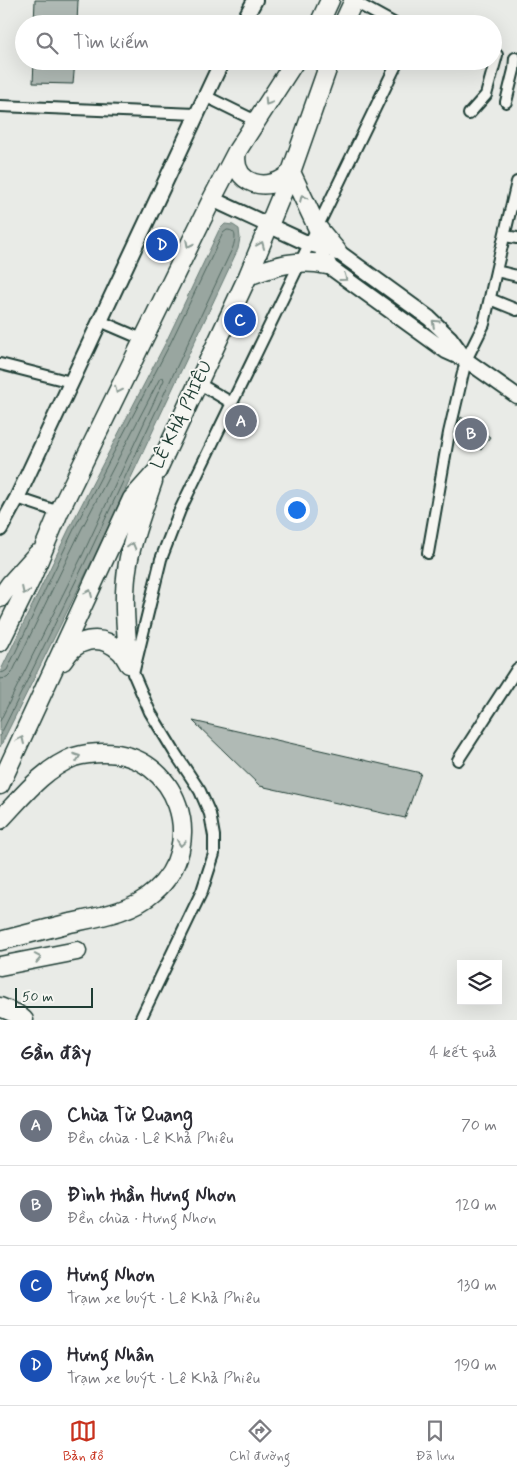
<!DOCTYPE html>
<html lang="vi">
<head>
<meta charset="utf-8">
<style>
	body { margin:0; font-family:Mynerve,sans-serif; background:#f2f2f3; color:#2b2b33 }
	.controls { position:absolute; right:15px; bottom:15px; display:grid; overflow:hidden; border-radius:0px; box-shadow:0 5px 20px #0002 }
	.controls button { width:45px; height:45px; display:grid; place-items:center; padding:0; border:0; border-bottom:1px solid #e1e1e2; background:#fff; color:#2b2b33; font:25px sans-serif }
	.scale { position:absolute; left:15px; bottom:12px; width:78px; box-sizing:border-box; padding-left:5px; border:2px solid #1f3d34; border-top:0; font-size:14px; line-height:18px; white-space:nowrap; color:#1f3d34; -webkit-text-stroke:4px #f6f6f2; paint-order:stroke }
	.you { position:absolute; left:296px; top:509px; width:18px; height:18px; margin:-12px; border:4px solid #fff; border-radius:50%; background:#1a73e8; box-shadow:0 0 0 8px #1a73e833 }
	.badge { display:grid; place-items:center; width:32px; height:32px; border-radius:50%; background:#c8321e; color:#fff; font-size:16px; font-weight:700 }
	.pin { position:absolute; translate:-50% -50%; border:2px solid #fff; box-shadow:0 1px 5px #0006 }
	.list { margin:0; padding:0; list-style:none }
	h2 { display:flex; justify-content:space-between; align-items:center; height:65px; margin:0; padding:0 20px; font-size:21px }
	h2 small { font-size:16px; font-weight:400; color:#7c7c81 }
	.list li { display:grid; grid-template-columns:32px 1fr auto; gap:15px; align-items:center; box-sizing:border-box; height:80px; padding:0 20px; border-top:1px solid #e1e1e2 }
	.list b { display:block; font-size:19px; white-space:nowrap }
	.list p { margin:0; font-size:16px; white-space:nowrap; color:#7c7c81 }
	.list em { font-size:16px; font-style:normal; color:#7c7c81 }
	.icon { flex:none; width:28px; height:28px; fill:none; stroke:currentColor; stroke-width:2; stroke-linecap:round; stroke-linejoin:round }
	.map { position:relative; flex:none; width:517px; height:1020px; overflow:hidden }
	.search { position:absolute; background:#fff; box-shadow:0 5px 20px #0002; left:15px; right:15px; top:15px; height:55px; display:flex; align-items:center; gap:12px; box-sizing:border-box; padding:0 18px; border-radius:28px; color:#7c7c81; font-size:19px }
	.sheet { height:385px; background:#fff }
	nav { display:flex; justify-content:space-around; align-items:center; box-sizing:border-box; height:70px; border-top:1px solid #e1e1e2; background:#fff; font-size:14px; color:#7c7c81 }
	nav a { display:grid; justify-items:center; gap:2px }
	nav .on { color:#c8321e }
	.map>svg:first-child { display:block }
	.water { fill:#99a6a0; stroke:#687c75 }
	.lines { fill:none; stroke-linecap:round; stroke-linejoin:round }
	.shore { stroke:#50675f; stroke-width:1 }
	.building { fill:#b0bab5; stroke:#1f3d34 }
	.minor-casing { stroke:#1f3d34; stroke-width:14 }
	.tertiary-casing { stroke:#1f3d34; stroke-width:18 }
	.trunk-casing { stroke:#1f3d34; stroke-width:21 }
	.minor { stroke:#f6f6f2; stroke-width:10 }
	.tertiary { stroke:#f6f6f2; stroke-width:14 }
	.trunk { stroke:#f6f6f2; stroke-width:18 }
	.oneway { stroke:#8a9a93 }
	.labels { text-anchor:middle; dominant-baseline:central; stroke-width:4; stroke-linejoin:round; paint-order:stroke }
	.street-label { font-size:18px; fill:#1f3d34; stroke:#f6f6f2 }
</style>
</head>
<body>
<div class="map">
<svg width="517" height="1020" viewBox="0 0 517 1020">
	<rect width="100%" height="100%" fill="#e9ebe7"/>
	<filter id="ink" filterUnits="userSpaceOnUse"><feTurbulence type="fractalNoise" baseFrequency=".02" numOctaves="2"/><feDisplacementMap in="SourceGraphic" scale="10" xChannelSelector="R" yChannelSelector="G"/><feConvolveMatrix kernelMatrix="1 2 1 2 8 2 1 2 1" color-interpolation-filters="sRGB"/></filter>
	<g filter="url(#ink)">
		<path class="water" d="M 225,224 L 233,225 L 239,229 L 240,238 L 238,249 L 93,559 L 0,747 L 0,672 L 71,525 L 166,342 L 219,230 Z"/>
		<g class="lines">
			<path class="shore" d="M 0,673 L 4,672 L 7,670 L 75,527 L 170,344 L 223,233 L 227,230 C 238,230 235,240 233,247 L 88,556 L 0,736
				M 0,679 L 7,678 L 12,673 L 81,530 L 160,378 L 163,377 L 164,380 L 83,554 L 0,721"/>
		</g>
		<path class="building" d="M 35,0 L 78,0 L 77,24 L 34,24 Z
			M 34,61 L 75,61 L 73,84 L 33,83 Z
			M 461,417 L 490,437 L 481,450 L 456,433 Z
			M 193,721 L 421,773 L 405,818 L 260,786 Z"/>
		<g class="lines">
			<g class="minor-casing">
				<path id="minor" d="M 353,1 L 395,24
					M 205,96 L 256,121
					M 506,102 L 514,70 L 515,58
					M 0,106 L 196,114
					M 469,114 L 486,95 L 497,55
					M 505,236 L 517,238
					M 496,271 L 517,182
					M 490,299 L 517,310
					M 100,321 L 142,339
					M 0,364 L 71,382
					M 198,383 L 232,403
					M 17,498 L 59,512
					M 428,553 L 449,433 L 466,360 L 484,324 L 496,271 L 517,276
					M 131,668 L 150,712 L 175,753 L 200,791 L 210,814 L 214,836 L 214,854 L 202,891 L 140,1020
					M 133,674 L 161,559 L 180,510 L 398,61
					M 458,760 L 517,669"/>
			</g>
			<g class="tertiary-casing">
				<path id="tertiary" d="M 242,24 L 255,0
					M 212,199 L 309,244 L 337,251 L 429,318 L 450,338 L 466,360
					M 321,258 L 327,265 L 446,351 L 466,360 L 517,396
					M 0,529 L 17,498 L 222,61"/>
			</g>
			<g class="trunk-casing">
				<path id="trunk" d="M 319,24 L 330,0
					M 343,24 L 354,0
					M 237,151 C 230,185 270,195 291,172
					M 291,172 L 317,227 L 337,251
					M 248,276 C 275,266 298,258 327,265
					M 0,598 L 10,584 L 37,554
					M 0,642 L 31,579 L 59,512 L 212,199 L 237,151 L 295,61
					M 63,661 C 75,639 100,632 120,651 C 124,654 126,660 129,664
					M 129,664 C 126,630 122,597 128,563 C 133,535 144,508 153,481
					M 0,785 L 132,499 L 157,471 L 248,276 L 291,172 L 330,61
					M 0,820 C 22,797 43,769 74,757 C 84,754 94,753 104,753 C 178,753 209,845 154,892 C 132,912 98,917 70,923 C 47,929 23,935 0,941
					M 0,966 L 77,951
					M 0,1007 L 17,1014 L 24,1020"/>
			</g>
			<use href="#minor" class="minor"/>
			<use href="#tertiary" class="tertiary"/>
			<use href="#trunk" class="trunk"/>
		</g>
		<defs><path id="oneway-chevron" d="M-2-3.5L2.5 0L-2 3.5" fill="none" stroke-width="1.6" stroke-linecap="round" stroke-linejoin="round" transform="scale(1.25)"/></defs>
		<g class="oneway">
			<use href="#oneway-chevron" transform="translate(268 102) rotate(123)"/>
			<use href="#oneway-chevron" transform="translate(303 198) rotate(-114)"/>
			<use href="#oneway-chevron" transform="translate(189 244) rotate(117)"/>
			<use href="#oneway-chevron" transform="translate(261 245) rotate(-67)"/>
			<use href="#oneway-chevron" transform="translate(344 278) rotate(36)"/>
			<use href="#oneway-chevron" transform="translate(435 323) rotate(-137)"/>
			<use href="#oneway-chevron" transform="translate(118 390) rotate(116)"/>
			<use href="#oneway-chevron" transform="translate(132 546) rotate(-75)"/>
			<use href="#oneway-chevron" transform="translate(25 591) rotate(116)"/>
			<use href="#oneway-chevron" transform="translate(89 593) rotate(-65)"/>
			<use href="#oneway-chevron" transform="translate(21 740) rotate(-65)"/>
			<use href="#oneway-chevron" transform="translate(77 757) rotate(-20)"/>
			<use href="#oneway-chevron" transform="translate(181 843) rotate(98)"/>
			<use href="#oneway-chevron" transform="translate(38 958) rotate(-11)"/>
		</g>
	</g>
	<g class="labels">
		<g class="street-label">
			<text transform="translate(182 415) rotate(-64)">LÊ KHẢ PHIÊU</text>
		</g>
	</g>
</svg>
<div class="controls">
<button><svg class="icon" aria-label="layers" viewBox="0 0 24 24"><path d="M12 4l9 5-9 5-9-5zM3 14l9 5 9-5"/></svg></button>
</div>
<div class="scale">50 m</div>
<div class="you"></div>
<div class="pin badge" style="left:241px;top:421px;background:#6b7280">A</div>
<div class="pin badge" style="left:471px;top:434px;background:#6b7280">B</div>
<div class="pin badge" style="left:240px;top:320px;background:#1a4fb4">C</div>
<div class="pin badge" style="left:162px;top:245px;background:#1a4fb4">D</div>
<div class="search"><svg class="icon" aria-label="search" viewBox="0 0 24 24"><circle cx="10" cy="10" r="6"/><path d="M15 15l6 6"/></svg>Tìm kiếm</div>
</div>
<section class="sheet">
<h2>Gần đây<small>4 kết quả</small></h2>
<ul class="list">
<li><span class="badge" style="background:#6b7280">A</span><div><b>Chùa Từ Quang</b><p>Đền chùa · Lê Khả Phiêu</p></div><em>70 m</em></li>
<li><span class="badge" style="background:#6b7280">B</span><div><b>Đình thần Hưng Nhơn</b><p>Đền chùa · Hưng Nhơn</p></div><em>120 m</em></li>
<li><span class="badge" style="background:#1a4fb4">C</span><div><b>Hưng Nhơn</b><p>Trạm xe buýt · Lê Khả Phiêu</p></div><em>130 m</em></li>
<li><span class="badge" style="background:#1a4fb4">D</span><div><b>Hưng Nhân</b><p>Trạm xe buýt · Lê Khả Phiêu</p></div><em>190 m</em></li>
</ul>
</section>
<nav>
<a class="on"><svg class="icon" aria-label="map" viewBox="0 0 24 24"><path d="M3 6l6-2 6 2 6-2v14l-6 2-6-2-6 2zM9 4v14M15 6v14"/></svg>Bản đồ</a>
<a><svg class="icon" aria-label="directions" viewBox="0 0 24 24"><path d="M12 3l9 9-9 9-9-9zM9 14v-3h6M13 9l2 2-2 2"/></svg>Chỉ đường</a>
<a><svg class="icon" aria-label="saved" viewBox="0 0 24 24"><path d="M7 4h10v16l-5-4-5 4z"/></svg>Đã lưu</a>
</nav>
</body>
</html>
